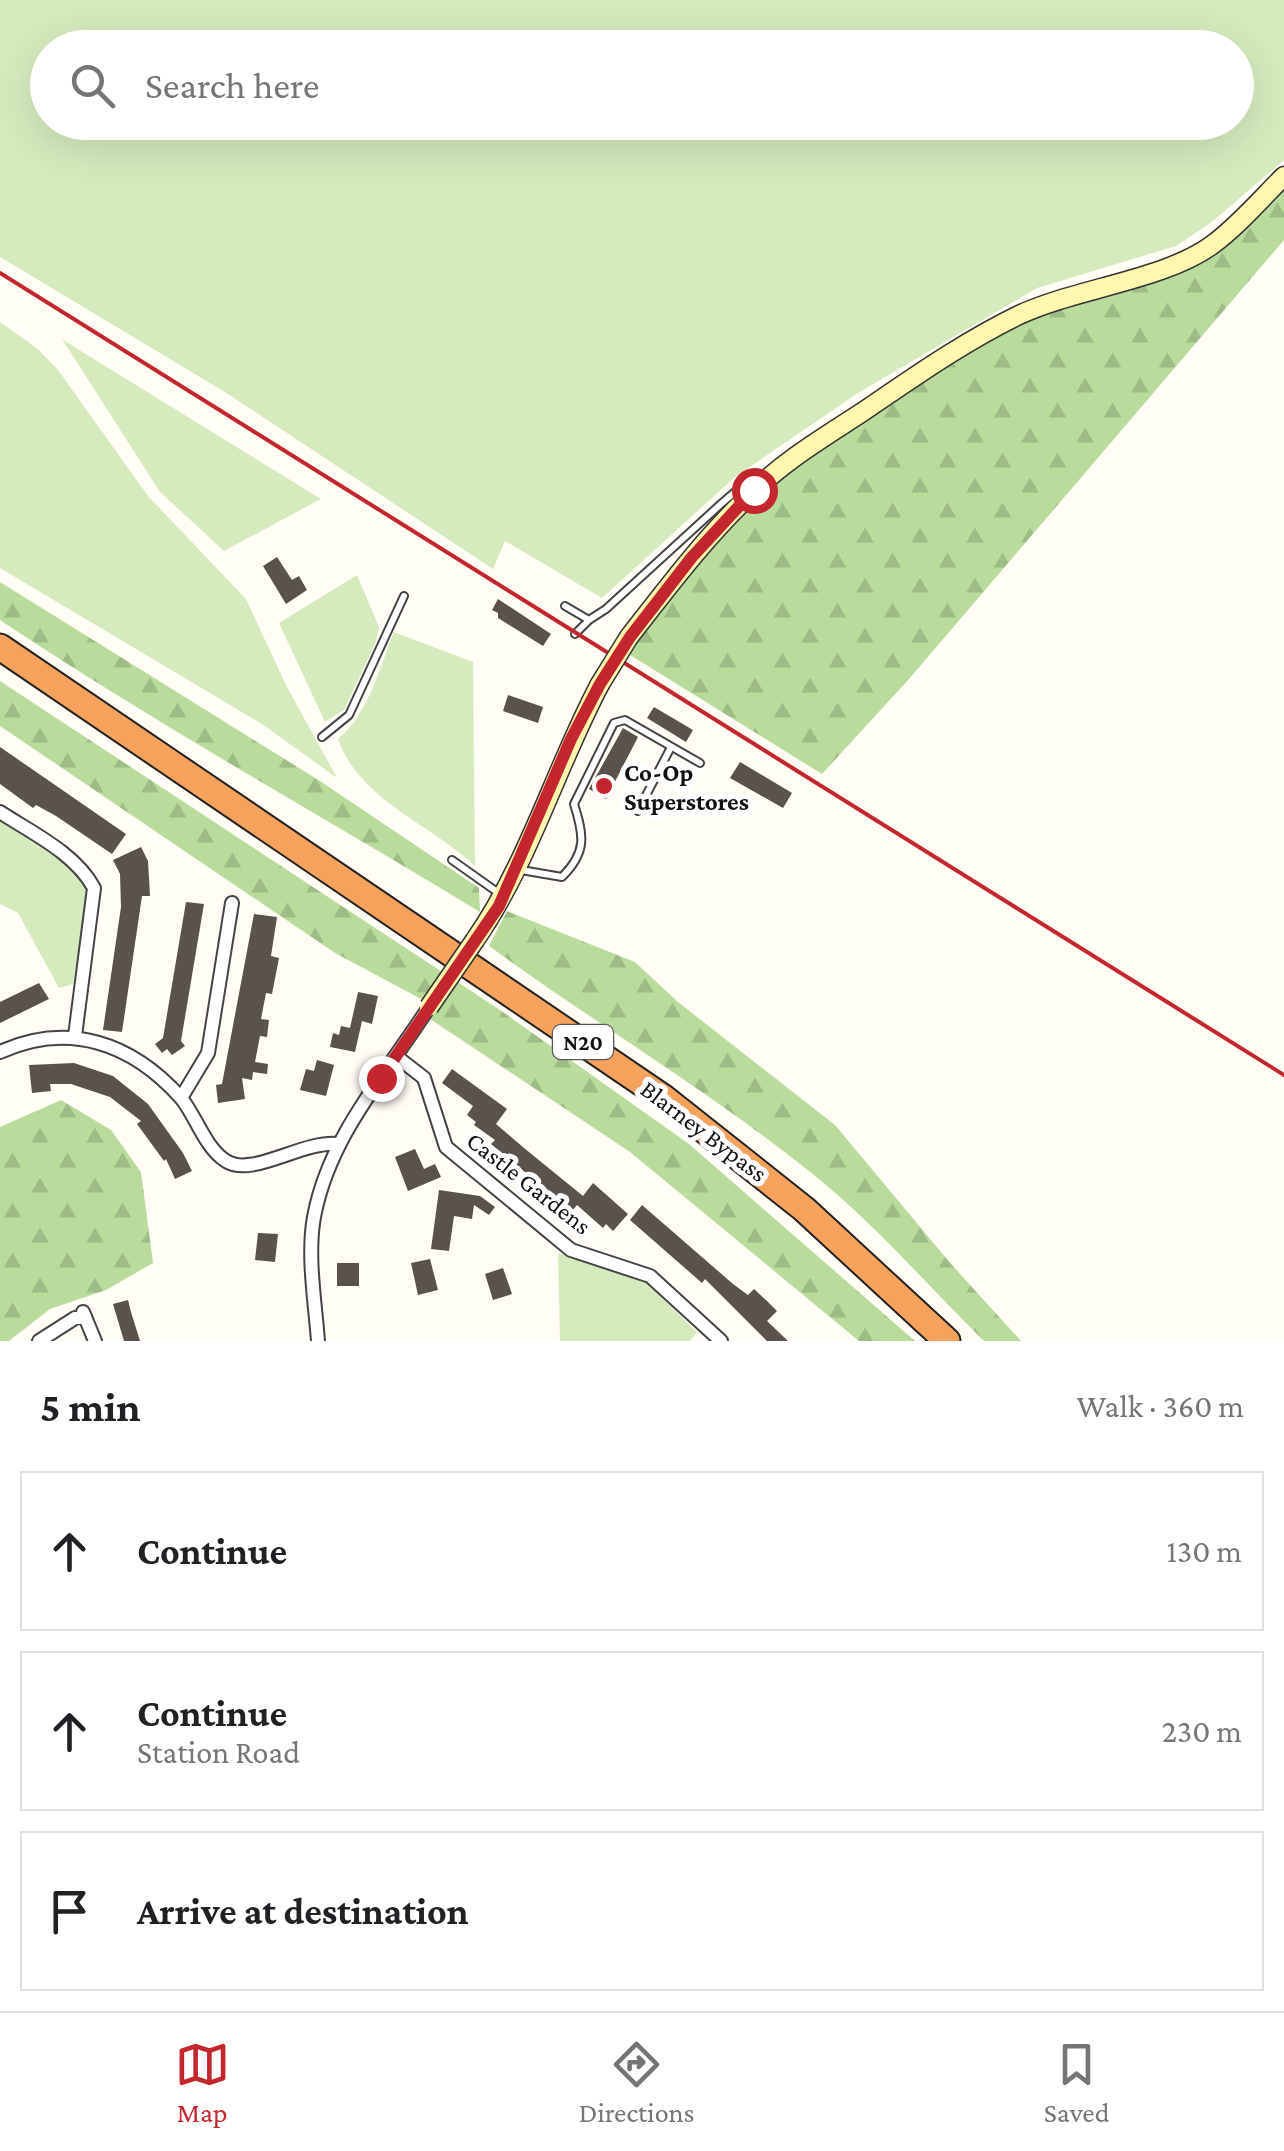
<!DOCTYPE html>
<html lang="en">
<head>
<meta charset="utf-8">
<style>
	body { margin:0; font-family:"Crimson Pro",serif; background:#f2f2f2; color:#202124 }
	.stop { position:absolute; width:30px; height:30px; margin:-22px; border:8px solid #c4262e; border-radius:50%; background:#fff }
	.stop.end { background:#c4262e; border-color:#fff; box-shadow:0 2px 10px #0008 }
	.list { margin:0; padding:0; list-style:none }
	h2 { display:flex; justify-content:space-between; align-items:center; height:130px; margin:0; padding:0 40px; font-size:42px }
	h2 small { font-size:32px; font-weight:400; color:#757577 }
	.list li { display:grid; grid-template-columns:65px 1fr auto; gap:30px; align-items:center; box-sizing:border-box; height:160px; margin:0 20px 20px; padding:0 20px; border:2px solid #e0e0e0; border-radius:0px }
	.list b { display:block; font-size:38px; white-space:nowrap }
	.list p { margin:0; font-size:32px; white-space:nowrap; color:#757577 }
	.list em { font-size:32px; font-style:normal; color:#757577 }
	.icon { flex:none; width:55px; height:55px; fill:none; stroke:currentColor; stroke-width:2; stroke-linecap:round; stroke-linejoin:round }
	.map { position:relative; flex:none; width:1284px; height:1341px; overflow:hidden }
	.search { position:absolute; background:#fff; box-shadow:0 10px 40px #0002; left:30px; right:30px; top:30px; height:110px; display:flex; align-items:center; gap:25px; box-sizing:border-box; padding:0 35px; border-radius:55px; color:#757577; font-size:38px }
	.sheet { height:670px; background:#fff }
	nav { display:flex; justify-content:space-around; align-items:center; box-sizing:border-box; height:140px; border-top:2px solid #e0e0e0; background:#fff; font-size:28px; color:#757577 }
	nav a { display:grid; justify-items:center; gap:5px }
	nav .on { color:#c4262e }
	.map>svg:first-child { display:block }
	.grass { fill:#d5ebbd; fill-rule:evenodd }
	.forest { fill:url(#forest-firs) }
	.building { fill:#5a524d }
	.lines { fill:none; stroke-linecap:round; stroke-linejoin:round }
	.lane-casing { stroke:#444; stroke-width:10 }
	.street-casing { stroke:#444; stroke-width:16 }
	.secondary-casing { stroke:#333; stroke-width:21 }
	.highway-casing { stroke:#222; stroke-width:29 }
	.lane { stroke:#fff; stroke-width:6 }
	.street { stroke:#fff; stroke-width:12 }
	.secondary { stroke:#fff6b0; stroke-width:18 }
	.highway { stroke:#f5a25d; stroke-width:25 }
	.rail { stroke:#c4262e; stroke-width:4 }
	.secondary-bridge-casing { stroke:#333; stroke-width:21; stroke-linecap:butt }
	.secondary-bridge { stroke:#fff6b0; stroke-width:18 }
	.route { stroke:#c4262e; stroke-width:12 }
	.poi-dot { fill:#c4262e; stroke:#fff; stroke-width:4 }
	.labels { text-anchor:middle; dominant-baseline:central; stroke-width:10; stroke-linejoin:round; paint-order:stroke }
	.shield { fill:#fff; stroke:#585858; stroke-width:2.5 }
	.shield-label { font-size:22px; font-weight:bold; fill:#111 }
	.poi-label { font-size:25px; font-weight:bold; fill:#111; stroke:#fff; text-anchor:start }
	.street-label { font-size:25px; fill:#111; stroke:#fff }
</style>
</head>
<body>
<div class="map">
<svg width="1284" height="1341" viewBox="0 0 1284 1341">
	<defs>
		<pattern id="forest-firs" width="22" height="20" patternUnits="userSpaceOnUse" patternTransform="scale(2.5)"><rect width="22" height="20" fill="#b9dc9c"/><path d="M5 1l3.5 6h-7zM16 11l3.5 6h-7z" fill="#9ebc85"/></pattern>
	</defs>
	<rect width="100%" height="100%" fill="#fffdf5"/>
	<path class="grass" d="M 0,0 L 1284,0 L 1284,160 L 1212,222 L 1176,246 L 1037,288 L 858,393 L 735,477 L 602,598 L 505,541 L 493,569 L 228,394 L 0,257 ZM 48,48 L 1236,48 L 1236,122 L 48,122 Z
		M 0,322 L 38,349 L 58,370 L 148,496 L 246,599 L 287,687 L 337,778 L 262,724 L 0,568 Z
		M 62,339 L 76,348 L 321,499 L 224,551 L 160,492 Z
		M 357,575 L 379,627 L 376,642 L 344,710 L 325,722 L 279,623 Z
		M 394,632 L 473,662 L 475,866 C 431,824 360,801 338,739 C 369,713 379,669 394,632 Z
		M 0,820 C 21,836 72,859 84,881 C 93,897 76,963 73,984 L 59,988 L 18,913 L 0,904 Z
		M 558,1253 L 645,1282 L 697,1332 L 690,1341 L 560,1341 Z"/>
	<path class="forest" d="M 1284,186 L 1284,240 L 909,679 L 822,774 L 630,655 L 655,614 L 704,554 L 793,468 L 973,347 L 1048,308 L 1183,271 L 1222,245 Z
		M 0,582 L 320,781 L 479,888 L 480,912 C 320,815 156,724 0,620 Z
		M 0,681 L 500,1010 L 689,1144 L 915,1341 L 859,1341 L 630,1152 L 430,1019 L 435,1009 L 423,1000 L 335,953 L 0,726 Z
		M 507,911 L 635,962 L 678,1002 L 835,1125 L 951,1264 L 1021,1341 L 984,1341 C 928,1286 875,1224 814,1175 C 711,1092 596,1024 489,946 Z
		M 61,1100 L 111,1130 L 141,1172 L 153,1263 L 106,1290 L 50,1309 L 9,1341 L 0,1341 L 0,1127 Z"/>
	<path class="building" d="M 277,557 L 292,580 L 299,576 L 307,590 L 286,604 L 263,566 Z
		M 498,599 L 551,634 L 543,646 L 498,618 L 498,613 L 492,610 Z
		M 508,695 L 543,707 L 538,723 L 503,711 Z
		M 654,707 L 693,730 L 686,742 L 647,718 Z
		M 623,728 L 638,737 L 606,799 L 589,789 Z
		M 0,747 L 126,834 L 112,854 L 56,816 L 36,805 L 33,808 L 0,784 Z
		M 740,762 L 792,793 L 783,808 L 730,778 Z
		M 141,847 L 148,861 L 150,896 L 142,896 L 122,1032 L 103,1030 L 121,907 L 120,874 L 113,860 Z
		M 186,902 L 204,904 L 181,1041 L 185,1046 L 172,1055 L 167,1049 L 162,1053 L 155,1044 L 163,1038 Z
		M 254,914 L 277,917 L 271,956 L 279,958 L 272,994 L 266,993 L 261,1019 L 269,1020 L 267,1037 L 260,1036 L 255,1062 L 268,1064 L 267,1074 L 253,1072 L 252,1080 L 242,1078 L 245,1099 L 218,1103 L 216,1085 L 222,1084 Z
		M 39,983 L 49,999 L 0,1023 L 0,1002 Z
		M 358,992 L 378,996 L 372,1024 L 362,1021 L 355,1052 L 330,1047 L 333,1033 L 339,1035 L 341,1026 L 350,1028 Z
		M 317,1060 L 334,1065 L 326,1096 L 300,1090 L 306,1069 L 314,1071 Z
		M 74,1063 L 113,1076 L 148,1104 L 183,1153 L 192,1171 L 175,1179 L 166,1159 L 164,1161 L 137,1124 L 141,1121 L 110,1097 L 71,1084 L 50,1084 L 51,1091 L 32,1093 L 29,1065 Z
		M 452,1069 L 507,1109 L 496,1124 L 524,1148 L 583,1196 L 593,1183 L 628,1214 L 613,1231 L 606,1224 L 603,1228 L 577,1205 L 572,1211 L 491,1144 L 495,1140 L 474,1125 L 476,1122 L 467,1115 L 473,1106 L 442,1083 Z
		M 415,1149 L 424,1169 L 435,1164 L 441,1177 L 408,1191 L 395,1157 Z
		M 439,1190 L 480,1196 L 495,1207 L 489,1215 L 474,1205 L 472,1219 L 454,1216 L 449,1251 L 431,1249 Z
		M 642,1205 L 733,1284 L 748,1295 L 754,1289 L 768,1302 L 777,1311 L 767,1321 L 788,1341 L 767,1341 L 705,1279 L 702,1283 L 630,1220 Z
		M 258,1233 L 278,1234 L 275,1262 L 255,1260 Z
		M 430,1259 L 438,1290 L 418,1295 L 411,1263 Z
		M 337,1263 L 359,1263 L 359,1286 L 337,1286 Z
		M 503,1268 L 512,1294 L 493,1300 L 485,1274 Z
		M 128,1300 L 131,1312 L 140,1341 L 124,1341 L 113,1304 Z"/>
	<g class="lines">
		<g class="lane-casing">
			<path id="lane" d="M 565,606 L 589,620 L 606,609 L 722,503 L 736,491 L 750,487
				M 575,634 L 589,620
				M 322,737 L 349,715 L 404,596
				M 638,811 L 671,747
				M 452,860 L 500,894
				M 521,870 L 562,877 C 587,852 584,836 574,804 L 614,723 L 625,720 L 700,763"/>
		</g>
		<g class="street-casing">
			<path id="street" d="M 0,812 C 32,833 75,853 94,888 L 75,1036
				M 0,1052 C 69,1021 132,1043 181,1098 C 196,1116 205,1148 226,1161 C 252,1178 303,1140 338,1144
				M 397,1057 L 424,1078 L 446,1147 L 571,1250 L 650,1276 L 721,1341
				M 181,1098 L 208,1053 L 232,903
				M 83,1312 L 95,1341
				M 39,1341 L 75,1318 L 85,1316
				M 318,1341 C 315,1301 307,1256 314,1217 C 329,1136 386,1074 429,1007"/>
		</g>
		<g class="secondary-casing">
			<path id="secondary" d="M 629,637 C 668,587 706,536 753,492 C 785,460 826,436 864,411 C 914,377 965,341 1019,315 C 1077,288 1164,280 1212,245 C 1238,226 1261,199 1284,176
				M 475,940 C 528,864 556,767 600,684"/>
		</g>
		<g class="highway-casing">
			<path id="highway" d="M 0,647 L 664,1098 L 804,1209 L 947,1341"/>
		</g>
		<use href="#lane" class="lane"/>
		<use href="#street" class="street"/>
		<use href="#secondary" class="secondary"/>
		<use href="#highway" class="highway"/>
		<path class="rail" d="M 0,273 L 1284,1075"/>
		<g class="secondary-bridge-casing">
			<path id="secondary-bridge" d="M 600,684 L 629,637
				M 429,1007 L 475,940"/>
		</g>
		<use href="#secondary-bridge" class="secondary-bridge"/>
	</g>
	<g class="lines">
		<path class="route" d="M 381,1078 L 499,906 L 571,739 L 600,684 L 630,637 L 692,557 L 754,490"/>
	</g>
	<circle class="poi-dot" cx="604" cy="786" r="10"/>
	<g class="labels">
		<rect class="shield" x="553" y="1025" width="60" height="34" rx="8"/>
		<g class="shield-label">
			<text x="583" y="1042">N20</text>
		</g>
		<g class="poi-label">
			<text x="624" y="772">Co-Op<tspan x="624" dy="29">Superstores</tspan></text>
		</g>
		<g class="street-label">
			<text transform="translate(704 1131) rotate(37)">Blarney Bypass</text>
			<text transform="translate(529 1183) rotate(38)">Castle Gardens</text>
		</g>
	</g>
</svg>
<div class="stop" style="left:754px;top:490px"></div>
<div class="stop end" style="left:381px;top:1078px"></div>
<div class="search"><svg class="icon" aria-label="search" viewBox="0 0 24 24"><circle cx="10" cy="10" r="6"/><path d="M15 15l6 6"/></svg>Search here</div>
</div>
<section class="sheet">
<h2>5 min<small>Walk · 360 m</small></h2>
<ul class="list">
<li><svg class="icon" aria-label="ahead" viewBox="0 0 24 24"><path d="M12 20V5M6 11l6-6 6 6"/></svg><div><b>Continue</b></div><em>130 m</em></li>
<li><svg class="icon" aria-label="ahead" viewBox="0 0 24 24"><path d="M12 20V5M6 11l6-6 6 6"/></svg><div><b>Continue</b><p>Station Road</p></div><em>230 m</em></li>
<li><svg class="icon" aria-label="arrive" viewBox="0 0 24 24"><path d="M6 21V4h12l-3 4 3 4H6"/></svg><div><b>Arrive at destination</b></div></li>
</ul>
</section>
<nav>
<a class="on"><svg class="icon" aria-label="map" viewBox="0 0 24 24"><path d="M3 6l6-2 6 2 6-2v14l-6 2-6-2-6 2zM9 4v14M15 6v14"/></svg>Map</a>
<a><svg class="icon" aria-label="directions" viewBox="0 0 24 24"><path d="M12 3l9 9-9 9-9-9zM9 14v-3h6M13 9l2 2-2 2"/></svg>Directions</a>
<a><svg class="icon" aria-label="saved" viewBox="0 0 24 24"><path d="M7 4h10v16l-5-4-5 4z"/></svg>Saved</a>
</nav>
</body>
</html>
